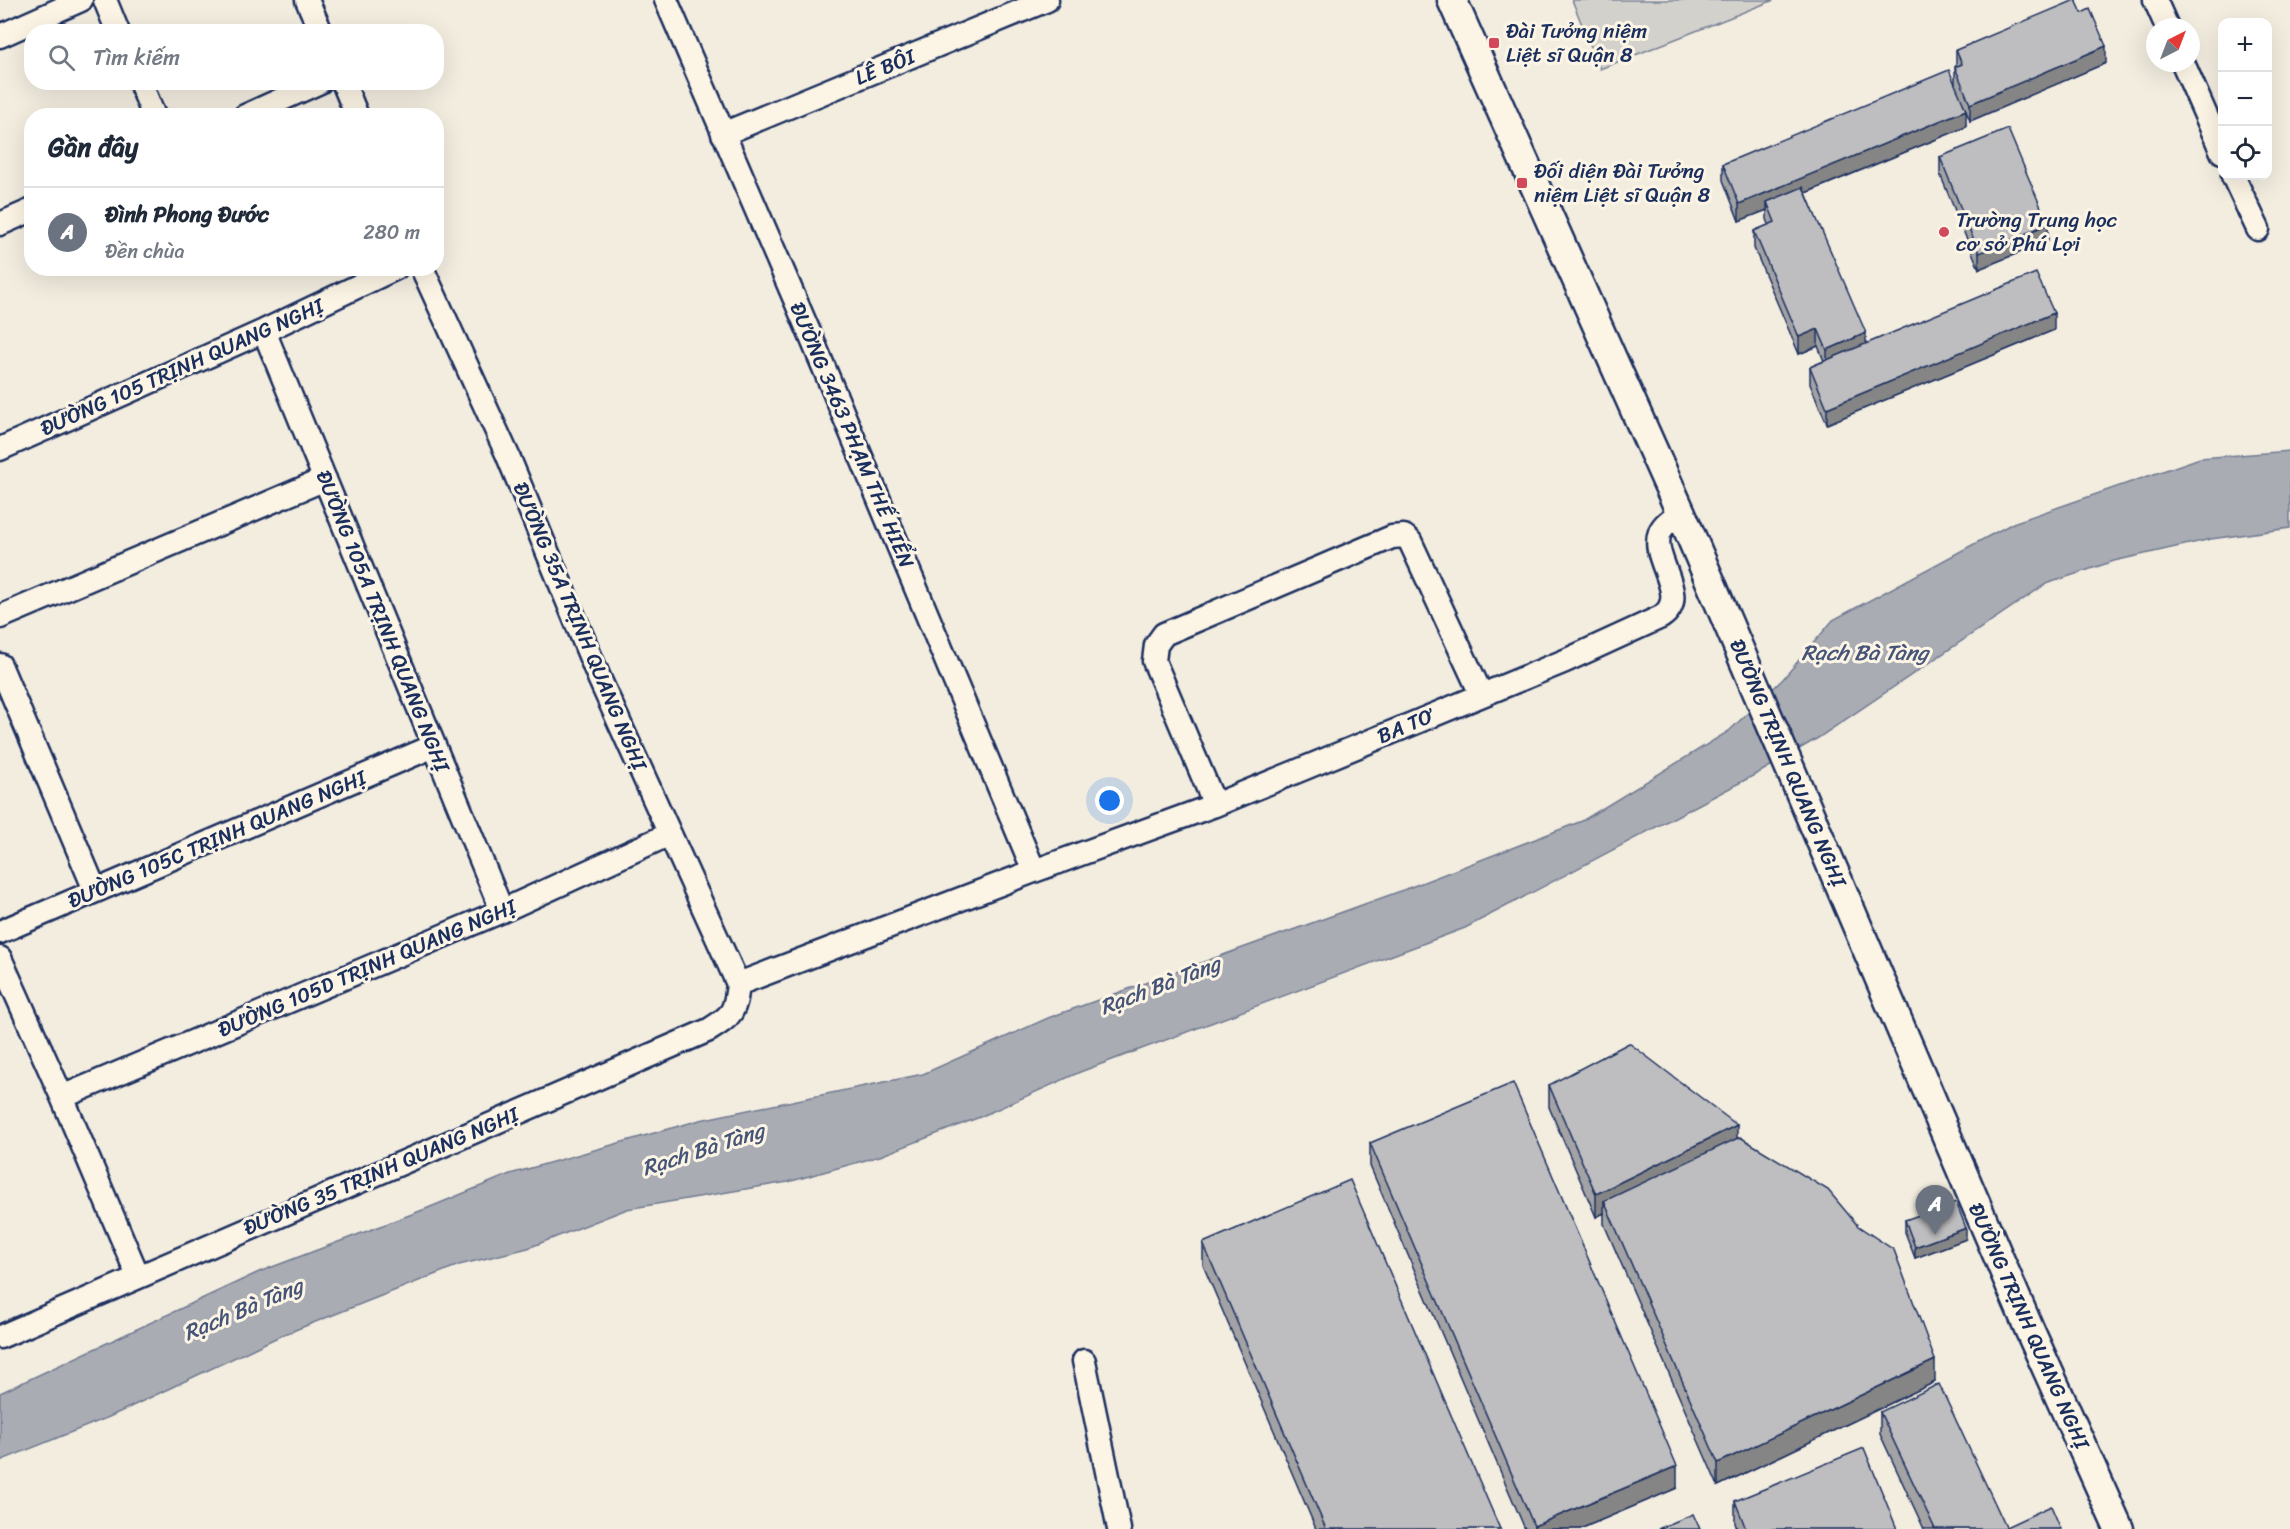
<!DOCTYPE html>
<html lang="vi">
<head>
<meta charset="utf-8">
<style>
	body { margin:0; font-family:Sriracha,sans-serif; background:#f6f6f7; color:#1f2937 }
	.controls { position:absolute; right:18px; top:18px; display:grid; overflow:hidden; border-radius:12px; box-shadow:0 6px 24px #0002 }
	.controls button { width:54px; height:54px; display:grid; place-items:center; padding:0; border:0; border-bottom:2px solid #e0e1e3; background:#fff; color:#1f2937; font:30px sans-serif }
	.compass { position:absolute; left:2146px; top:18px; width:54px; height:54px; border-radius:50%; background:#fff; box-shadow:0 6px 24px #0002; rotate:42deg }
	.you { position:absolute; left:1110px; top:801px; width:21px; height:21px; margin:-15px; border:4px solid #fff; border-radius:50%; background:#1a73e8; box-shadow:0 0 0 9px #1a73e833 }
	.badge { display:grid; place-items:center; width:39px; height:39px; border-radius:50%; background:#111827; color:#fff; font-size:20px; font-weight:700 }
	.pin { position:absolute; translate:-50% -50px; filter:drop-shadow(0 2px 3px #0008) }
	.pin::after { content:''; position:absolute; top:32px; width:21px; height:18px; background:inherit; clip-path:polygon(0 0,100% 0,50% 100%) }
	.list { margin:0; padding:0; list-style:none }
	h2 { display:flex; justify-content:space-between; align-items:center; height:78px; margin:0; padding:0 24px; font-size:26px }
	h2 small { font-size:20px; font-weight:400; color:#747a83 }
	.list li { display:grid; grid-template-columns:39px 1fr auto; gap:18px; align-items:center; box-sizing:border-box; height:90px; padding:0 24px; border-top:2px solid #e0e1e3 }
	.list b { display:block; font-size:22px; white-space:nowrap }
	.list p { margin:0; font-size:20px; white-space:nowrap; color:#747a83 }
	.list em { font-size:20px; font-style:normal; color:#747a83 }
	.icon { flex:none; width:33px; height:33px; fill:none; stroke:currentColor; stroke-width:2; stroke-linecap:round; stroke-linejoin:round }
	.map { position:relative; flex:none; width:2290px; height:1529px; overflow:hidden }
	.search { position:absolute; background:#fff; box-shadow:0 6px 24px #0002; left:24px; top:24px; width:420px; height:66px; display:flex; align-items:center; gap:15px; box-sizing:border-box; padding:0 21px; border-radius:24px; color:#747a83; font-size:22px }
	.panel { position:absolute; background:#fff; box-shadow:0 6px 24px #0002; left:24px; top:108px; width:420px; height:168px; border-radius:24px }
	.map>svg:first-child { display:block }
	.green { fill:#d3d1cc; stroke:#778095; stroke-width:1.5 }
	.water { fill:#a9acb3; stroke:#707a91; stroke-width:1.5 }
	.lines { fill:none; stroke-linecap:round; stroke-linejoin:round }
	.minor-casing { stroke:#1b2f5e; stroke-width:27 }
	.major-casing { stroke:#1b2f5e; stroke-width:33 }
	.minor { stroke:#fcf5e5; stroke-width:22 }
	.major { stroke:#fcf5e5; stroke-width:28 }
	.wall { fill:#a3a3a5; stroke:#1b2f5e; stroke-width:1.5 }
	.shaded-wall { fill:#858586; stroke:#1b2f5e; stroke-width:1.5 }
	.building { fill:#bebec0; stroke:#1b2f5e; stroke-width:1.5 }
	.poi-dot { fill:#d1495b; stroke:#fcf5e5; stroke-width:2 }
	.labels { text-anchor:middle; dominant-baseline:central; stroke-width:6; stroke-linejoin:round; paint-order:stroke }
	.poi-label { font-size:21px; fill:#1b2f5e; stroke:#fcf5e5; text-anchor:start }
	.street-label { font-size:21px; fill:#1b2f5e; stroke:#fcf5e5 }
	.water-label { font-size:22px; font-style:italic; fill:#465478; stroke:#fcf5e5 }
</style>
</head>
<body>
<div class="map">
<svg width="2290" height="1529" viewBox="0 0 2290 1529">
	<rect width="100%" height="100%" fill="#f3ede0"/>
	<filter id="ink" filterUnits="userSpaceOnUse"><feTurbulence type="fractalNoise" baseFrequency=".0167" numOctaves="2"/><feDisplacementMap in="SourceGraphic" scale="12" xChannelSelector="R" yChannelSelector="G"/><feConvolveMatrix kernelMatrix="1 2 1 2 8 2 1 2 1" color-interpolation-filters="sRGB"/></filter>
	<g filter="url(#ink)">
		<path class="green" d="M 1572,0 L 1774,0 L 1600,69 Z"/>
		<path class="water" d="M 2290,451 L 2290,528 L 2211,539 L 2114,561 L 2046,584 L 1818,738 L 1762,771 L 1465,928 L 1080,1072 L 980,1117 L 880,1156 L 788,1182 L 627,1209 L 528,1248 L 459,1265 L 280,1336 L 109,1417 L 0,1461 L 0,1393 L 259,1272 L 428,1208 L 510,1174 L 700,1120 L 923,1074 L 1048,1018 L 1398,892 L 1582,821 L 1729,731 L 1783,679 L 1833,620 L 2013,523 L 2200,458 Z"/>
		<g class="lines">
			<g class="minor-casing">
				<path id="minor" d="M 105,0 L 118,32
					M 307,0 L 321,32
					M 666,0 L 809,332 L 1034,871
					M 2155,0 L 2167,27
					M 0,36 L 81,0
					M 2183,63 L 2222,152
					M 140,82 L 154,116
					M 343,82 L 357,116
					M 245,116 L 320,82
					M 723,134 L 1047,0
					M 2233,176 L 2258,229
					M 0,224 L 32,210
					M 422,268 L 508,456 L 600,680 L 738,984
					M 264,331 L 502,911
					M 0,449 L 264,331 L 396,268
					M 0,617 L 325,479
					M 0,665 L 95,890
					M 1215,805 L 1154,661 L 1156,645 L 1164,634 L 1392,537 L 1404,536 L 1410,541 L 1481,694
					M 0,932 L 434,746
					M 0,958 L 62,1097 L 138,1276
					M 738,984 L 1034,871 L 1215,805 L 1565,661 L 1661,617 C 1692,596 1649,559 1660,532 C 1664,523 1673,518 1681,513
					M 62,1097 L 502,911 L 670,834
					M 0,1337 L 709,1030 C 733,1015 735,1012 738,984
					M 1084,1361 L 1119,1529"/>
			</g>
			<g class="major-casing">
				<path id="major" d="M 1452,0 L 1681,513 L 2030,1331 L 2119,1529"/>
			</g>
			<use href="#minor" class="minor"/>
			<use href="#major" class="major"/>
		</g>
		<path class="wall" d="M 1956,50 L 2106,63 L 1970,121 L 1963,103 L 1966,127 L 1806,193 L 1866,344 L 2054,330 L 1827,424 L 1810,384 L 1810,367 L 1824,361 L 1818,346 L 1799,354 L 1754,248 L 1754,231 L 1769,225 L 1767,219 L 1767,210 L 1739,221 L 1723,180 L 1723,164 L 1955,84 L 1955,67 L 1956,67 Z
			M 1940,157 L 2048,241 L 1979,269 L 1940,174 Z
			M 1549,1085 L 1737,1138 L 1935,1382 L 1718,1486 L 1604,1224 L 1604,1213 L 1596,1217 L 1549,1107 Z
			M 1370,1143 L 1677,1488 L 1580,1529 L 1525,1529 L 1370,1166 Z
			M 1905,1220 L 1966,1239 L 1915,1258 L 1905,1232 Z
			M 1203,1243 L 1500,1529 L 1316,1529 L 1203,1265 Z
			M 1880,1412 L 2006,1527 L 2061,1529 L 1924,1529 L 1880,1434 Z
			M 1735,1501 L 1897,1529 L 1737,1529 L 1735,1523 Z"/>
		<path class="shaded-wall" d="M 2106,46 L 2106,63 L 1970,121 L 1970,104 Z
			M 1966,110 L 1966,127 L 1769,208 L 1767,202 L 1767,210 L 1739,221 L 1739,204 Z
			M 2048,224 L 2048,241 L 1979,269 L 1979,253 Z
			M 2054,313 L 2054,330 L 1827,424 L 1827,408 Z
			M 1818,329 L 1818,346 L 1799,354 L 1799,337 Z
			M 1866,333 L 1866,350 L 1827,367 L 1827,350 Z
			M 1737,1125 L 1737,1147 L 1604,1201 L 1604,1213 L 1596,1217 L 1596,1194 Z
			M 1966,1228 L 1966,1239 L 1915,1258 L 1915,1247 Z
			M 1935,1360 L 1935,1382 L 1718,1486 L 1718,1463 Z
			M 1677,1466 L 1677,1488 L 1580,1529 L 1534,1529 L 1534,1526 Z"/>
		<path class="building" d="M 2075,0 L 2076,0 L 2082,13 L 2090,9 L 2106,46 L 1970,104 L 1955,67 L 1962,64 L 1956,50 Z
			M 1949,70 L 1966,110 L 1739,204 L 1723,164 Z
			M 2008,129 L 2048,224 L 1979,253 L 1940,157 Z
			M 1803,187 L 1866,333 L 1827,350 L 1818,329 L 1799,337 L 1754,231 L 1775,222 L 1767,202 Z
			M 2036,273 L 2054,313 L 1827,408 L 1810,367 Z
			M 1629,1043 L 1737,1125 L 1596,1194 L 1549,1085 Z
			M 1513,1083 L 1677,1466 L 1534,1526 L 1370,1143 Z
			M 1740,1137 L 1828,1190 L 1858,1226 L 1894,1250 L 1935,1360 L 1718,1463 L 1604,1201 Z
			M 1350,1180 L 1500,1529 L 1326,1529 L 1203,1243 Z
			M 1956,1202 L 1966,1228 L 1915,1247 L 1905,1220 Z
			M 1939,1384 L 2006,1527 L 2051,1506 L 2061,1529 L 1935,1529 L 1880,1412 Z
			M 1864,1448 L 1897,1529 L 1746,1529 L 1735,1501 Z
			M 1693,1514 L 1700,1529 L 1658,1529 Z"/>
	</g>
	<g class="poi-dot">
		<rect x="1488" y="37" width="12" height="12" rx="3"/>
		<rect x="1516" y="177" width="12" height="12" rx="3"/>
		<circle cx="1944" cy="232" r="6"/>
	</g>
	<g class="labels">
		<g class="poi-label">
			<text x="1506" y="31">Đài Tưởng niệm<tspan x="1506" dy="24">Liệt sĩ Quận 8</tspan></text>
			<text x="1534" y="171">Đối diện Đài Tưởng<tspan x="1534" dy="24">niệm Liệt sĩ Quận 8</tspan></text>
			<text x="1956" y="220">Trường Trung học<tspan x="1956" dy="24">cơ sở Phú Lợi</tspan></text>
		</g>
		<g class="street-label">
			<text transform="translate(885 67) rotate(-22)">LÊ BÔI</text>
			<text transform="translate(182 367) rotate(-24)">ĐƯỜNG 105 TRỊNH QUANG NGHỊ</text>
			<text transform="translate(852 435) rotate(67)">ĐƯỜNG 3463 PHẠM THẾ HIỂN</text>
			<text transform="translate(383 621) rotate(68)">ĐƯỜNG 105A TRỊNH QUANG NGHỊ</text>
			<text transform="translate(580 626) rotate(67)">ĐƯỜNG 35A TRỊNH QUANG NGHỊ</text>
			<text transform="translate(1405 726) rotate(-23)">BA TƠ</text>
			<text transform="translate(1788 763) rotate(67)">ĐƯỜNG TRỊNH QUANG NGHỊ</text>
			<text transform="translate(217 839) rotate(-23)">ĐƯỜNG 105C TRỊNH QUANG NGHỊ</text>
			<text transform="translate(367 968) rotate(-23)">ĐƯỜNG 105D TRỊNH QUANG NGHỊ</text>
			<text transform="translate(381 1171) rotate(-23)">ĐƯỜNG 35 TRỊNH QUANG NGHỊ</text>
			<text transform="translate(2029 1326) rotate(66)">ĐƯỜNG TRỊNH QUANG NGHỊ</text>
		</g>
		<g class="water-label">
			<text x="1865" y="652">Rạch Bà Tàng</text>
			<text transform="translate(1160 985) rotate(-21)">Rạch Bà Tàng</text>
			<text transform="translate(703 1149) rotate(-18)">Rạch Bà Tàng</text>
			<text transform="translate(243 1309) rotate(-23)">Rạch Bà Tàng</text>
		</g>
	</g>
</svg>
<div class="controls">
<button>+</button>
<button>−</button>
<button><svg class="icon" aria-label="locate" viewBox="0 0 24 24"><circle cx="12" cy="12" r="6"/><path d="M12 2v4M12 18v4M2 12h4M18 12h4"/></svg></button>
</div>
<svg class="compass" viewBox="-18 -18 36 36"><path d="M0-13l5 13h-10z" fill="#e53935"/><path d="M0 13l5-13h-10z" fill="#747a83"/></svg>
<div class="you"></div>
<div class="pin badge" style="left:1935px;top:1235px;background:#6b7280">A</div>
<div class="search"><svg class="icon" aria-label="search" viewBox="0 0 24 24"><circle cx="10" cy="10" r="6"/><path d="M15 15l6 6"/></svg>Tìm kiếm</div>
<section class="panel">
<h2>Gần đây<small></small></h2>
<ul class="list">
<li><span class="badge" style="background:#6b7280">A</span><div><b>Đình Phong Đước</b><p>Đền chùa</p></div><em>280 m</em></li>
</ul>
</section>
</div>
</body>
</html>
